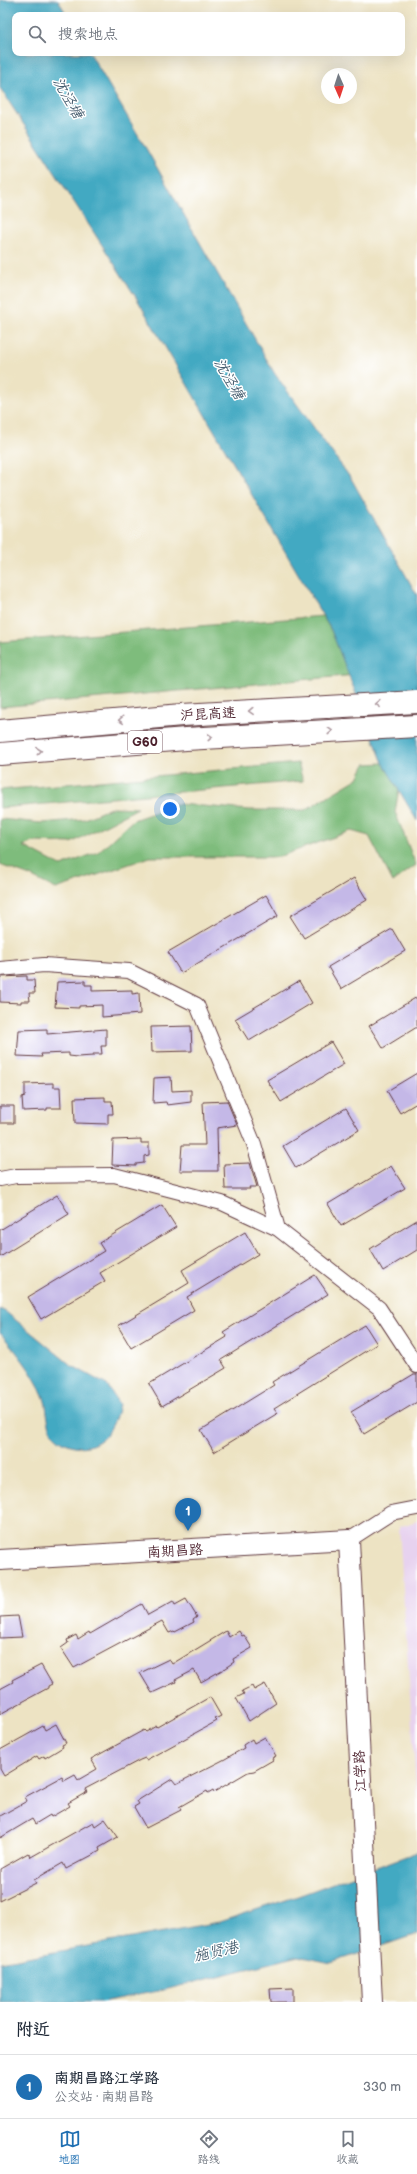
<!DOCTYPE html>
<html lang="zh">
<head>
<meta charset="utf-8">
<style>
	body { margin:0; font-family:"Balsamiq Sans","LXGW WenKai TC",sans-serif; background:#f2f2f3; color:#1f2937 }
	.compass { position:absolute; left:321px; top:68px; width:36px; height:36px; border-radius:50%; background:#fff; box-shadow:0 4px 16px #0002; rotate:177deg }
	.you { position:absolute; left:170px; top:809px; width:14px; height:14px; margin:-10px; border:3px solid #fff; border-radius:50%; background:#1a73e8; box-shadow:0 0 0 6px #1a73e833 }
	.badge { display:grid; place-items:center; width:26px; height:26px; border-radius:50%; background:#1f6fb2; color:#fff; font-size:13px; font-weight:700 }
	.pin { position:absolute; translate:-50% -33px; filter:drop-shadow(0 1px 2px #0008) }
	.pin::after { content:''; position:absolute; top:21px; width:14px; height:12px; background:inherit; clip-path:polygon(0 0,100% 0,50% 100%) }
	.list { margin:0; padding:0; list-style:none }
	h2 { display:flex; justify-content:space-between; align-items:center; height:52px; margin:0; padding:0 16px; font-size:17px }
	h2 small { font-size:13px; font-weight:400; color:#747a83 }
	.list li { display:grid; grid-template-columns:26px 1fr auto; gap:12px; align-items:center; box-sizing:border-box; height:64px; padding:0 16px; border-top:1px solid #e0e1e3 }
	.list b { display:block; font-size:15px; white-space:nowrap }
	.list p { margin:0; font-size:13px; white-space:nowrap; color:#747a83 }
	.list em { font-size:13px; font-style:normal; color:#747a83 }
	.icon { flex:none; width:22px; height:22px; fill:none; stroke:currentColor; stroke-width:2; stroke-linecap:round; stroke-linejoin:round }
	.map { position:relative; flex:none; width:417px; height:2002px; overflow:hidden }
	.search { position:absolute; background:#fff; box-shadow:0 4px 16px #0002; left:12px; right:12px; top:12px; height:44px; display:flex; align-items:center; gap:10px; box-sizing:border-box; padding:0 14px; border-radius:8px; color:#747a83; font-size:15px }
	.sheet { height:116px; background:#fff }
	nav { display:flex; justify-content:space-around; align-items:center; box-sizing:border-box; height:56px; border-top:1px solid #e0e1e3; background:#fff; font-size:11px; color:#747a83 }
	nav a { display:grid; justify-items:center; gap:2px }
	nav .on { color:#1f6fb2 }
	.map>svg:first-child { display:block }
	.built { fill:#e7d2ef }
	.forest { fill:#7ebc7c; stroke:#646e54 }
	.water { fill:#42a9c2; stroke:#466476 }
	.building { fill:#c4b8e7 }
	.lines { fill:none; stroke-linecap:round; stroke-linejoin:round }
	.street-casing { stroke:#623c42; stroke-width:16 }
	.secondary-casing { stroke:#623c42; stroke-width:22 }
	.highway-casing { stroke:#623c42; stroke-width:24 }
	.street { stroke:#fff; stroke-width:14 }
	.secondary { stroke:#fff; stroke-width:20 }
	.highway { stroke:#fff; stroke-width:22 }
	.oneway { stroke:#ae9aa0 }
	.labels { text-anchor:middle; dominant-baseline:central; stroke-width:3; stroke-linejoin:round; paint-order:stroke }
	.shield { fill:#fff; stroke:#80626b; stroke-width:1 }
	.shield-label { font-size:13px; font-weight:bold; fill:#4a1f2b }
	.street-label { font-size:14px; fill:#4a1f2b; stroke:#fff }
	.water-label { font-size:15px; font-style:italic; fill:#465d6f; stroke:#fff }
</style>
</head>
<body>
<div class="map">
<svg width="417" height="2002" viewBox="0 0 417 2002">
	<rect width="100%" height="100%" fill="#fff"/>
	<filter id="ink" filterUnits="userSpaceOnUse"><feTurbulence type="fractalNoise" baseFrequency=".025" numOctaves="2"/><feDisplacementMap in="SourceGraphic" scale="8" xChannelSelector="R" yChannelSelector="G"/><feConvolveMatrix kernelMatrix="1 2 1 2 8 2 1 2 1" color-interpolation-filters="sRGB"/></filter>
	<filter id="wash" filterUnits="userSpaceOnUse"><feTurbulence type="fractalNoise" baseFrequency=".012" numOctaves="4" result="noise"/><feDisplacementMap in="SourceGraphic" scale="16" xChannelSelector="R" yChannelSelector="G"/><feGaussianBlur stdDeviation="0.9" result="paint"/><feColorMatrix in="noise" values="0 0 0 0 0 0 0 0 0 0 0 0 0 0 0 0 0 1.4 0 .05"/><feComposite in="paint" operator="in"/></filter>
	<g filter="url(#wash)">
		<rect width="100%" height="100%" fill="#ede3c3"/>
		<path class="built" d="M 417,1521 L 417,1802 L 399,1527 Z"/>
		<path class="forest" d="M 323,616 L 356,675 L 0,707 L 0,642 Z
			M 298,763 L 303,781 L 0,808 L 0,790 Z
			M 383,763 L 399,789 L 395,812 L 416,865 L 393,882 L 369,836 L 351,831 L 278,857 L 150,857 L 56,889 L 30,876 L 0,865 L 0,819 L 42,823 L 85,819 L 113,807 L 138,808 L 71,843 L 34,842 L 23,846 L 61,866 L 98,852 L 133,820 L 179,804 L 250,810 L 305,810 L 358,778 L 365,764 Z"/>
		<path class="water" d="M 0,0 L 58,0 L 67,15 L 15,15 L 15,53 L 90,53 L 147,150 L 275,374 L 352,480 L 417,595 L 417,821 L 383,763 L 331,630 L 137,299 L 0,88 Z
			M 0,1309 L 6,1312 L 71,1365 L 107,1385 L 119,1404 C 115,1428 101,1451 74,1446 C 67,1444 61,1442 55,1436 C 45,1425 49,1406 42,1393 C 32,1371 16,1351 0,1333 Z
			M 417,1852 L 417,1934 L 331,1963 L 298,1956 L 164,1990 L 101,2002 L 0,2002 L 0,1962 L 219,1922 L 298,1896 Z"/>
		<g id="blocks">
			<path class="building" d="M 354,878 L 367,900 L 304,938 L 290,916 Z
				M 266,895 L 278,916 L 181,973 L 168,952 Z
				M 392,929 L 405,951 L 341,989 L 328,967 Z
				M 27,976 L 27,980 L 34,980 L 35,993 L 29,993 L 30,1001 L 21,1001 L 21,1003 L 0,1002 L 0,977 Z
				M 85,981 L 85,985 L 92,985 L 92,991 L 132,990 L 132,994 L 139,993 L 140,1014 L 102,1017 L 102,1005 L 79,1006 L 79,1008 L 55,1007 L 57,982 Z
				M 299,981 L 312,1003 L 249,1041 L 235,1019 Z
				M 417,997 L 417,1027 L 383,1048 L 369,1026 Z
				M 191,1026 L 192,1051 L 152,1052 L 151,1027 Z
				M 47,1029 L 47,1034 L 106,1029 L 106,1046 L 101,1046 L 102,1054 L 93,1054 L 93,1056 L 78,1057 L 69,1056 L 69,1053 L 41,1054 L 42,1057 L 17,1056 L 19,1030 Z
				M 331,1042 L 344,1064 L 281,1102 L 267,1080 Z
				M 417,1073 L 417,1103 L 400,1113 L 387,1091 Z
				M 171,1077 L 172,1091 L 191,1090 L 191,1102 L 167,1105 L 166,1102 L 153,1103 L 154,1078 Z
				M 53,1083 L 53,1087 L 60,1087 L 61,1108 L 47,1108 L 47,1110 L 23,1111 L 22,1097 L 25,1096 L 25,1084 Z
				M 105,1097 L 105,1101 L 112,1101 L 113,1114 L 108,1114 L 108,1124 L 75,1123 L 74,1098 Z
				M 227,1101 L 237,1125 L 217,1128 L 218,1171 L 180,1171 L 182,1145 L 205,1145 L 203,1102 Z
				M 0,1106 L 14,1106 L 14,1123 L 0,1123 Z
				M 346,1108 L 359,1130 L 296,1168 L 283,1146 Z
				M 141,1139 L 141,1143 L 149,1143 L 149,1155 L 144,1156 L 144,1163 L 136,1164 L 136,1166 L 112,1165 L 113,1140 Z
				M 250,1163 L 257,1187 L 249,1187 L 250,1189 L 225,1189 L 224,1164 Z
				M 391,1166 L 405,1188 L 341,1226 L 328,1204 Z
				M 57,1195 L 69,1214 L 0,1257 L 0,1230 Z
				M 162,1205 L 176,1227 L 100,1273 L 105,1281 L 41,1319 L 28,1297 L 104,1251 L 99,1243 Z
				M 417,1220 L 417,1250 L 383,1271 L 370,1249 Z
				M 245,1232 L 258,1254 L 187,1297 L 194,1310 L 131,1348 L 118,1326 L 189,1283 L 182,1270 Z
				M 315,1275 L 328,1294 L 221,1360 L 226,1368 L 162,1406 L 149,1384 L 227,1337 L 223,1332 Z
				M 365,1325 L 377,1344 L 274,1408 L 278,1413 L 214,1452 L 201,1430 L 274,1385 L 272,1382 Z
				M 414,1374 L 417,1374 L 417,1402 L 364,1434 L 351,1412 Z
				M 186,1599 L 197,1617 L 193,1620 L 194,1622 L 175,1632 L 174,1631 L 169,1633 L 162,1621 L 74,1668 L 61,1648 L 68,1643 L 67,1640 L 76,1635 L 78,1639 L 89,1632 L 90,1634 L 142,1604 L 148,1615 L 173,1601 L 175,1605 Z
				M 18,1616 L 22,1637 L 0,1638 L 0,1617 Z
				M 226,1631 L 229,1637 L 239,1631 L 242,1636 L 244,1635 L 252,1648 L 233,1659 L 234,1662 L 222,1670 L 201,1682 L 194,1670 L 175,1680 L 176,1682 L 152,1693 L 140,1673 L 169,1659 L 172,1664 Z
				M 41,1665 L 52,1684 L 48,1686 L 48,1688 L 0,1714 L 0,1689 L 13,1682 L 12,1680 Z
				M 265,1684 L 276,1703 L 249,1721 L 236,1698 L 244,1694 L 242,1691 L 252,1686 L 254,1690 Z
				M 210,1697 L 221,1716 L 215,1719 L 217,1721 L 146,1760 L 145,1758 L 140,1760 L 85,1789 L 87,1792 L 68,1803 L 70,1806 L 51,1817 L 50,1815 L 35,1824 L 32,1819 L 0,1838 L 0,1816 L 27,1801 L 25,1797 L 62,1777 L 64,1781 L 75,1775 L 78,1780 L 97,1769 L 91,1759 L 144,1730 L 146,1732 L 156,1726 L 157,1727 Z
				M 56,1724 L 66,1743 L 62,1745 L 63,1747 L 45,1758 L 44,1756 L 39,1759 L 37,1756 L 4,1776 L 0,1769 L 0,1750 L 43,1726 L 45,1730 Z
				M 265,1737 L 276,1756 L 272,1758 L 273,1760 L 254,1771 L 248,1772 L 214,1792 L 213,1790 L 208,1793 L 207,1791 L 179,1807 L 181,1810 L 146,1828 L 134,1807 L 139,1804 L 137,1801 L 172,1779 L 176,1784 L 225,1759 L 244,1748 L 243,1745 L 252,1739 L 254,1743 Z
				M 105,1819 L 118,1837 L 99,1848 L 100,1851 L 66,1869 L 63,1863 L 34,1880 L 36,1883 L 0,1901 L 0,1869 L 28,1853 L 31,1857 L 93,1822 L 95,1826 Z
				M 293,1988 L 293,2002 L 271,2002 L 270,1989 Z"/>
		</g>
	</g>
	<g filter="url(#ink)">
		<use href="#blocks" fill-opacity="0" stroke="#623c42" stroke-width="1"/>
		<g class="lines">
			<g class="street-casing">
				<path id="street" d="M 0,969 L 44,965 L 129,971 L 197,1005 L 254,1144 L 278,1229
					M 0,1179 L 16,1176 L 114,1175 L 222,1203 L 278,1229 L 379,1308 L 417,1366
					M 349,1540 L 391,1513 L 417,1508"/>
			</g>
			<g class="secondary-casing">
				<path id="secondary" d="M 0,1560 L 349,1540 L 372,2002"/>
			</g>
			<g class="highway-casing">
				<path id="highway" d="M 0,731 L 182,715 L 417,702
					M 0,754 L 186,739 L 417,726"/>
			</g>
			<use href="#street" class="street"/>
			<use href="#secondary" class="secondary"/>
			<use href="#highway" class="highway"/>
		</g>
		<defs><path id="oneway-chevron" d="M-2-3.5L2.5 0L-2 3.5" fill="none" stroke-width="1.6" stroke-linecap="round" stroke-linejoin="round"/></defs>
		<g class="oneway">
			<use href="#oneway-chevron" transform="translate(378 704) rotate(177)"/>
			<use href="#oneway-chevron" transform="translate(251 711) rotate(177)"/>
			<use href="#oneway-chevron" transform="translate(121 720) rotate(175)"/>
			<use href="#oneway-chevron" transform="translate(330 731) rotate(-3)"/>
			<use href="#oneway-chevron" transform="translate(210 737) rotate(-3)"/>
			<use href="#oneway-chevron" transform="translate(39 751) rotate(-5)"/>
		</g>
	</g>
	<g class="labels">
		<rect class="shield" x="128" y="731" width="34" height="22" rx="3"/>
		<g class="shield-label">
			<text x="145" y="742">G60</text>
		</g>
		<g class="street-label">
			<text transform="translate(208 714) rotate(-3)">沪昆高速</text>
			<text transform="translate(175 1551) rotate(-3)">南期昌路</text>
			<text transform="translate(360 1771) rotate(-93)">江学路</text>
		</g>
		<g class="water-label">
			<text transform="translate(68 98) rotate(60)">沈泾塘</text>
			<text transform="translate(229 379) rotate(60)">沈泾塘</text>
			<text transform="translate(216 1952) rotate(-13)">施贤港</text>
		</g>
	</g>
</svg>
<svg class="compass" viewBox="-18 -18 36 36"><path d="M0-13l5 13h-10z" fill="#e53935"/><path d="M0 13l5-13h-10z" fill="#747a83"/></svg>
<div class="you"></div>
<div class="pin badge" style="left:188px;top:1531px">1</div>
<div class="search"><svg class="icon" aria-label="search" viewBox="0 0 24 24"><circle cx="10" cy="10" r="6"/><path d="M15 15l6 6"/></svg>搜索地点</div>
</div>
<section class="sheet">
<h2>附近<small></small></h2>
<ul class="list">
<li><span class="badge">1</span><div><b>南期昌路江学路</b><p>公交站 · 南期昌路</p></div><em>330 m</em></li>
</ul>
</section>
<nav>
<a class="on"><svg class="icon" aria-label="map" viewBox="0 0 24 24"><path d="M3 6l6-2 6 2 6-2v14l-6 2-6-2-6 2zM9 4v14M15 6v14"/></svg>地图</a>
<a><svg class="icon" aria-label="directions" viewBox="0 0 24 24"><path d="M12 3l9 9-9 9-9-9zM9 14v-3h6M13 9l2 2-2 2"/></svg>路线</a>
<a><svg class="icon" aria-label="saved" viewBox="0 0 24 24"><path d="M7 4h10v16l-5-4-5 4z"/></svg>收藏</a>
</nav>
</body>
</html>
